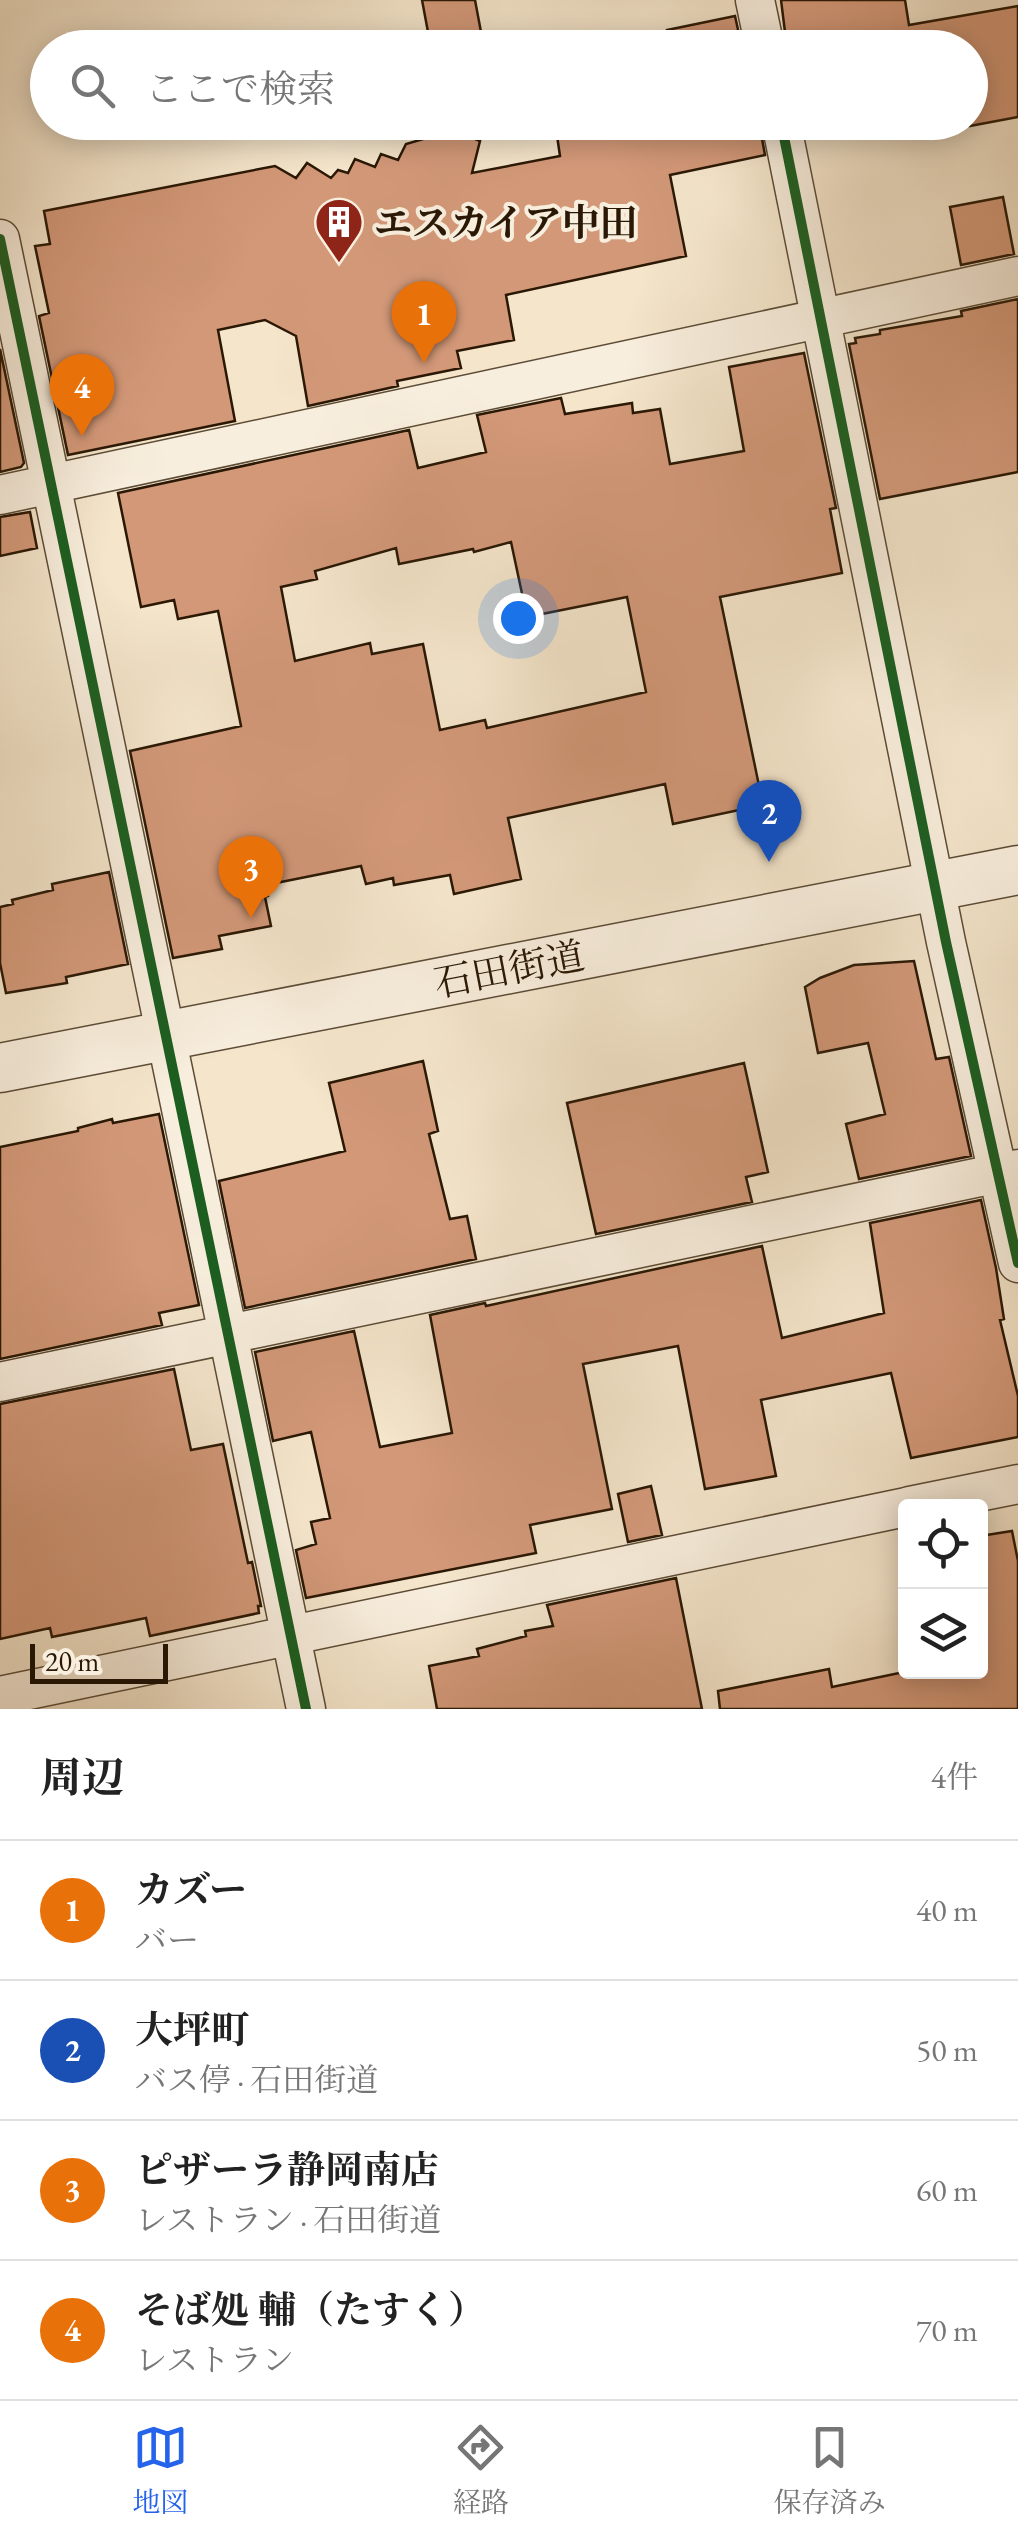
<!DOCTYPE html>
<html lang="ja">
<head>
<meta charset="utf-8">
<style>
	body { margin:0; font-family:"EB Garamond","Noto Serif JP",serif; background:#f6f6f6; color:#222 }
	.controls { position:absolute; right:30px; bottom:30px; display:grid; overflow:hidden; border-radius:10px; box-shadow:0 5px 25px #0003 }
	.controls button { width:90px; height:90px; display:grid; place-items:center; padding:0; border:0; border-bottom:2px solid #e0e0e0; background:#fff; color:#222; font:50px sans-serif }
	.scale { position:absolute; left:30px; bottom:25px; width:138px; box-sizing:border-box; padding-left:10px; border:5px solid #2a1805; border-top:0; font-size:28px; line-height:35px; white-space:nowrap; color:#2a1805; -webkit-text-stroke:8px #f8eedd; paint-order:stroke }
	.you { position:absolute; left:518px; top:618px; width:35px; height:35px; margin:-25px; border:8px solid #fff; border-radius:50%; background:#1a73e8; box-shadow:0 0 0 15px #1a73e833 }
	.badge { display:grid; place-items:center; width:65px; height:65px; border-radius:50%; background:#2563eb; color:#fff; font-size:32px; font-weight:700 }
	.pin { position:absolute; translate:-50% -82px; filter:drop-shadow(0 2px 5px #0008) }
	.pin::after { content:''; position:absolute; top:52px; width:35px; height:30px; background:inherit; clip-path:polygon(0 0,100% 0,50% 100%) }
	.list { margin:0; padding:0; list-style:none }
	h2 { display:flex; justify-content:space-between; align-items:center; height:130px; margin:0; padding:0 40px; font-size:42px }
	h2 small { font-size:32px; font-weight:400; color:#767676 }
	.list li { display:grid; grid-template-columns:65px 1fr auto; gap:30px; align-items:center; box-sizing:border-box; height:140px; padding:0 40px; border-top:2px solid #e0e0e0 }
	.list b { display:block; font-size:38px; white-space:nowrap }
	.list p { margin:0; font-size:32px; white-space:nowrap; color:#767676 }
	.list em { font-size:32px; font-style:normal; color:#767676 }
	.icon { flex:none; width:55px; height:55px; fill:none; stroke:currentColor; stroke-width:2; stroke-linecap:round; stroke-linejoin:round }
	.map { position:relative; flex:none; width:1018px; height:1709px; overflow:hidden }
	.search { position:absolute; background:#fff; box-shadow:0 5px 25px #0003; left:30px; right:30px; top:30px; height:110px; display:flex; align-items:center; gap:25px; box-sizing:border-box; padding:0 35px; border-radius:55px; color:#767676; font-size:38px }
	.sheet { height:690px; background:#fff }
	nav { display:flex; justify-content:space-around; align-items:center; box-sizing:border-box; height:140px; border-top:2px solid #e0e0e0; background:#fff; font-size:28px; color:#767676 }
	nav a { display:grid; justify-items:center; gap:5px }
	nav .on { color:#2563eb }
	.map>svg:first-child { display:block }
	.building { fill:#d29878; stroke:#2a1805; stroke-width:2.5; fill-rule:evenodd }
	.lines { fill:none; stroke-linecap:round; stroke-linejoin:round }
	.minor-casing { stroke:#5c4b36; stroke-width:41 }
	.tertiary-casing { stroke:#5c4b36; stroke-width:51 }
	.minor { stroke:#f8eedd; stroke-width:38 }
	.tertiary { stroke:#f8eedd; stroke-width:48 }
	.cycleway-casing { stroke:#f8eedd; stroke-width:16 }
	.cycleway { stroke:#1b5e20; stroke-width:10 }
	.labels { text-anchor:middle; dominant-baseline:central; stroke-width:8; stroke-linejoin:round; paint-order:stroke }
	.poi-label { font-size:38px; font-weight:bold; fill:#2a1805; stroke:#f8eedd; text-anchor:start }
	.street-label { font-size:38px; fill:#2a1805; stroke:#f8eedd }
</style>
</head>
<body>
<div class="map">
<svg width="1018" height="1709" viewBox="0 0 1018 1709">
	<rect width="100%" height="100%" fill="#f4e5cb"/>
	<filter id="stains"><feTurbulence type="fractalNoise" baseFrequency=".002" numOctaves="4"/><feColorMatrix values="0 0 0 0 .2 0 0 0 0 .09 0 0 0 0 .02 0 0 0 .5 -.17"/></filter>
	<radialGradient id="worn" r=".72"><stop offset=".6" stop-color="#630" stop-opacity="0"/><stop offset="1" stop-color="#630" stop-opacity=".3"/></radialGradient>
	<path class="building" d="M 422,0 L 475,0 L 484,48 L 431,48 Z
		M 781,0 L 905,0 L 909,25 L 1018,6 L 1018,117 L 970,126 L 970,48 L 787,48 Z
		M 735,16 L 742,48 L 668,48 L 667,30 Z
		M 555,122 L 759,122 L 765,155 L 670,175 L 686,256 L 506,295 L 514,340 L 457,351 L 461,368 L 397,381 L 398,386 L 308,406 L 296,336 L 265,320 L 218,330 L 235,421 L 68,455 L 39,316 L 49,313 L 35,246 L 50,244 L 44,211 L 275,166 L 296,178 L 307,163 L 331,178 L 338,170 L 348,173 L 355,159 L 375,167 L 381,154 L 398,160 L 406,144 L 454,130 L 480,141 L 472,173 L 560,156 Z
		M 1003,197 L 1014,254 L 961,265 L 950,207 Z
		M 1018,299 L 1018,472 L 880,499 L 849,344 L 856,343 L 855,338 L 880,334 L 880,330 L 962,316 L 961,311 Z
		M 0,349 L 24,463 L 21,467 L 0,472 Z
		M 804,353 L 836,508 L 830,509 L 842,573 L 720,597 L 763,805 L 673,824 L 665,784 L 508,818 L 521,879 L 454,894 L 450,875 L 394,885 L 393,878 L 366,884 L 361,866 L 266,885 L 268,896 L 265,897 L 271,926 L 219,936 L 222,949 L 173,958 L 130,751 L 241,726 L 218,611 L 178,619 L 174,600 L 141,607 L 118,493 L 409,430 L 418,468 L 486,452 L 477,415 L 561,398 L 565,414 L 632,403 L 633,413 L 660,409 L 670,464 L 744,451 L 729,367 ZM 511,542 L 527,617 L 627,597 L 646,692 L 487,728 L 485,720 L 440,730 L 423,644 L 372,654 L 370,643 L 295,661 L 281,587 L 317,579 L 315,571 L 396,548 L 399,564 L 473,549 L 474,552 Z
		M 30,512 L 37,548 L 0,556 L 0,517 Z
		M 109,872 L 128,964 L 66,977 L 67,983 L 6,993 L 0,963 L 0,907 L 13,904 L 12,900 L 53,890 L 52,884 Z
		M 914,961 L 936,1059 L 949,1057 L 971,1156 L 859,1179 L 846,1124 L 885,1114 L 868,1043 L 818,1053 L 805,987 L 820,978 L 854,965 Z
		M 423,1061 L 438,1131 L 429,1134 L 450,1219 L 467,1216 L 476,1259 L 245,1308 L 219,1181 L 345,1151 L 329,1083 Z
		M 744,1063 L 768,1172 L 746,1177 L 752,1202 L 596,1234 L 567,1103 Z
		M 159,1114 L 199,1305 L 159,1313 L 162,1325 L 0,1359 L 0,1147 L 78,1131 L 78,1128 L 112,1119 L 113,1123 Z
		M 981,1200 L 996,1268 L 1004,1319 L 1000,1320 L 1018,1396 L 1018,1437 L 911,1458 L 891,1373 L 761,1400 L 776,1476 L 705,1489 L 678,1346 L 583,1364 L 612,1509 L 530,1525 L 536,1553 L 306,1598 L 296,1550 L 316,1544 L 311,1522 L 330,1518 L 311,1432 L 273,1441 L 255,1352 L 354,1331 L 380,1447 L 452,1433 L 430,1315 L 485,1303 L 486,1306 L 762,1246 L 782,1338 L 884,1313 L 870,1223 Z
		M 174,1369 L 191,1450 L 223,1444 L 248,1563 L 252,1562 L 261,1606 L 258,1606 L 259,1613 L 150,1636 L 146,1618 L 52,1637 L 50,1628 L 0,1639 L 0,1404 Z
		M 651,1486 L 662,1535 L 628,1542 L 618,1494 Z
		M 1012,1531 L 1018,1561 L 1018,1709 L 720,1709 L 718,1691 L 829,1669 L 832,1687 L 904,1672 L 980,1672 L 980,1536 Z
		M 676,1578 L 702,1709 L 437,1709 L 429,1666 L 479,1656 L 477,1649 L 526,1636 L 525,1631 L 553,1626 L 547,1605 Z"/>
	<g class="lines">
		<g class="minor-casing">
			<path id="minor" d="M 755,0 L 765,48
				M 781,122 L 946,942 L 1018,1263
				M 0,239 L 306,1709
				M 0,495 L 1018,276
				M 0,1382 L 1018,1169
				M 909,1506 L 1018,1484
				M 0,1696 L 906,1507"/>
		</g>
		<g class="tertiary-casing">
			<path id="tertiary" d="M 0,1068 L 1018,870"/>
		</g>
		<use href="#minor" class="minor"/>
		<use href="#tertiary" class="tertiary"/>
		<g class="cycleway-casing">
			<path id="cycleway" d="M 781,122 L 946,942 L 1018,1263
				M 0,239 L 306,1709"/>
		</g>
		<use href="#cycleway" class="cycleway"/>
	</g>
	<defs>
		<g id="building-pin" transform="scale(2.5)"><path d="M0 17L-7.5 6A9.5 9.5 0 1 1 7.5 6Z" fill="#8f2418" stroke="#f8eedd"/><path d="M-4-6H4V6H1V3H-1V6H-4ZM-2.5-4.3h1.7v1.8h-1.7ZM.8-4.3h1.7v1.8H.8ZM-2.5-1h1.7V.8h-1.7ZM.8-1h1.7V.8H.8Z" fill="#fff"/></g>
	</defs>
	<g fill-rule="evenodd">
		<use href="#building-pin" x="339" y="222"/>
	</g>
	<g class="labels">
		<g class="poi-label">
			<text x="374" y="222">エスカイア中田</text>
		</g>
		<g class="street-label">
			<text transform="translate(509 969) rotate(-11)">石田街道</text>
		</g>
	</g>
	<rect width="100%" height="100%" filter="url(#stains)"/>
	<rect width="100%" height="100%" fill="url(#worn)"/>
</svg>
<div class="controls">
<button><svg class="icon" aria-label="locate" viewBox="0 0 24 24"><circle cx="12" cy="12" r="6"/><path d="M12 2v4M12 18v4M2 12h4M18 12h4"/></svg></button>
<button><svg class="icon" aria-label="layers" viewBox="0 0 24 24"><path d="M12 4l9 5-9 5-9-5zM3 14l9 5 9-5"/></svg></button>
</div>
<div class="scale">20 m</div>
<div class="you"></div>
<div class="pin badge" style="left:424px;top:363px;background:#e8710a">1</div>
<div class="pin badge" style="left:769px;top:862px;background:#1a4fb4">2</div>
<div class="pin badge" style="left:251px;top:918px;background:#e8710a">3</div>
<div class="pin badge" style="left:82px;top:436px;background:#e8710a">4</div>
<div class="search"><svg class="icon" aria-label="search" viewBox="0 0 24 24"><circle cx="10" cy="10" r="6"/><path d="M15 15l6 6"/></svg>ここで検索</div>
</div>
<section class="sheet">
<h2>周辺<small>4件</small></h2>
<ul class="list">
<li><span class="badge" style="background:#e8710a">1</span><div><b>カズー</b><p>バー</p></div><em>40 m</em></li>
<li><span class="badge" style="background:#1a4fb4">2</span><div><b>大坪町</b><p>バス停 · 石田街道</p></div><em>50 m</em></li>
<li><span class="badge" style="background:#e8710a">3</span><div><b>ピザーラ静岡南店</b><p>レストラン · 石田街道</p></div><em>60 m</em></li>
<li><span class="badge" style="background:#e8710a">4</span><div><b>そば処 輔（たすく）</b><p>レストラン</p></div><em>70 m</em></li>
</ul>
</section>
<nav>
<a class="on"><svg class="icon" aria-label="map" viewBox="0 0 24 24"><path d="M3 6l6-2 6 2 6-2v14l-6 2-6-2-6 2zM9 4v14M15 6v14"/></svg>地図</a>
<a><svg class="icon" aria-label="directions" viewBox="0 0 24 24"><path d="M12 3l9 9-9 9-9-9zM9 14v-3h6M13 9l2 2-2 2"/></svg>経路</a>
<a><svg class="icon" aria-label="saved" viewBox="0 0 24 24"><path d="M7 4h10v16l-5-4-5 4z"/></svg>保存済み</a>
</nav>
</body>
</html>
